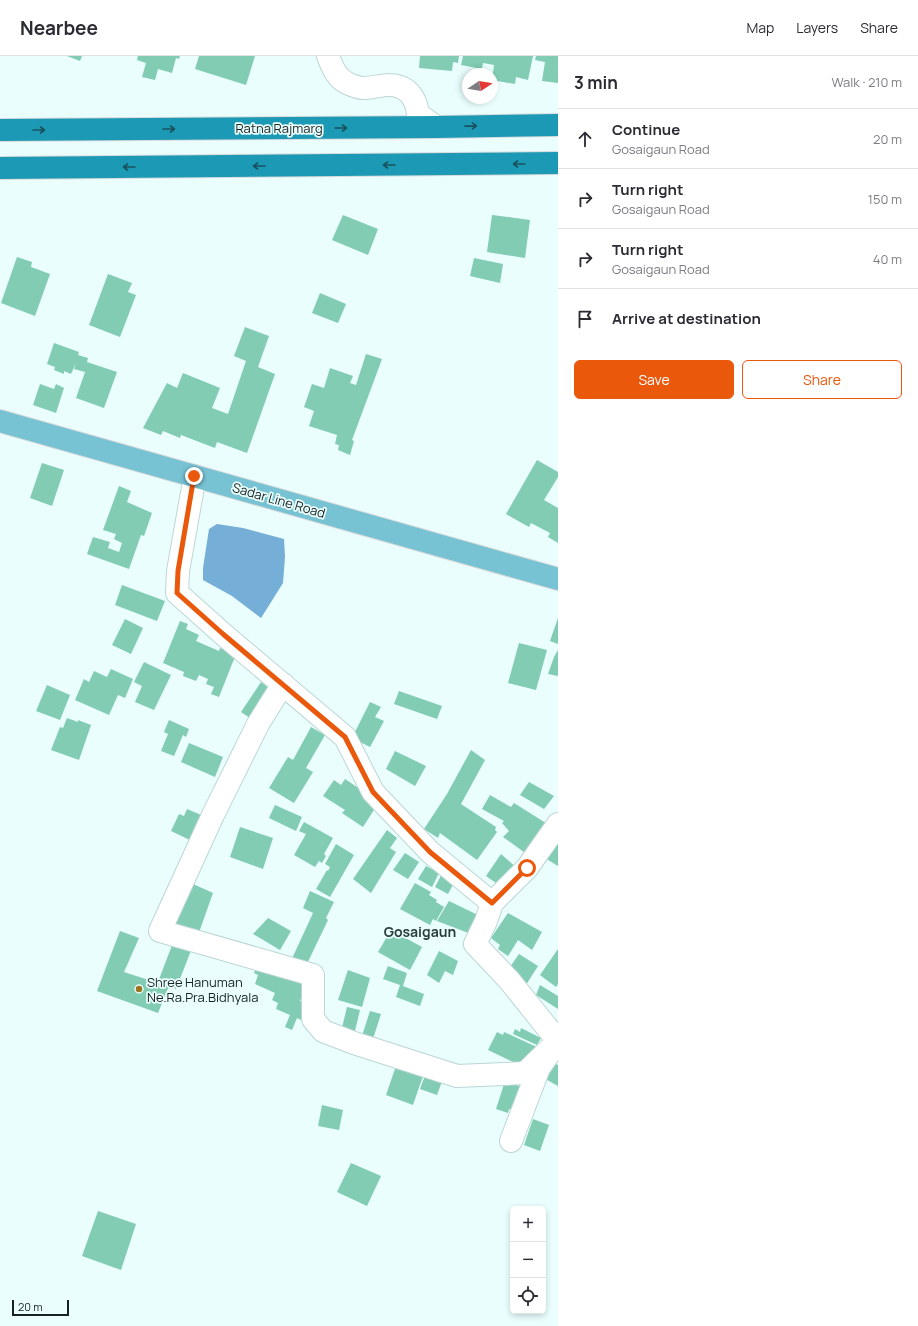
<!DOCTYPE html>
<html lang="en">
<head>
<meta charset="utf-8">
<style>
	body { margin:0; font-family:Manrope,sans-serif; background:#f7f7f7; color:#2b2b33 }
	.controls { position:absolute; right:12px; bottom:12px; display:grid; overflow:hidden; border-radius:6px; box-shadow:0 2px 6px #0003 }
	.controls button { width:36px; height:36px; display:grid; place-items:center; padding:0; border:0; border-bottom:1px solid #e1e1e2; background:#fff; color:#2b2b33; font:20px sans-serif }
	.compass { position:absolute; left:462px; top:12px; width:36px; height:36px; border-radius:50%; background:#fff; box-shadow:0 2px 6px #0003; rotate:78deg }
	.scale { position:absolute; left:12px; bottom:10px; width:57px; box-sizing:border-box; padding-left:4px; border:2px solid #172121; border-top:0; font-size:11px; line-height:14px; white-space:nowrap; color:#172121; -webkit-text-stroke:3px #e9fefd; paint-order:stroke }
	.stop { position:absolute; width:12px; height:12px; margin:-9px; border:3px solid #ea580c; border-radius:50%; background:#fff }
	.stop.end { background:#ea580c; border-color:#fff; box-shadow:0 1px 4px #0008 }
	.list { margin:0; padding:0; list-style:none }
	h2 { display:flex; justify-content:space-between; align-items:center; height:52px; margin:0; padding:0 16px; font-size:17px }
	h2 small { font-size:13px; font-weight:400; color:#7c7c81 }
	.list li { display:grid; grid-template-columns:26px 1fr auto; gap:12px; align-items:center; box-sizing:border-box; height:60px; padding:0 16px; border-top:1px solid #e1e1e2 }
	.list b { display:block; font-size:15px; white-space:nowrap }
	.list p { margin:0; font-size:13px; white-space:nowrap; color:#7c7c81 }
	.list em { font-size:13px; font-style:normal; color:#7c7c81 }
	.actions { display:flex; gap:8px; padding:12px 16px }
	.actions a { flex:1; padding:9px 0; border:1px solid #ea580c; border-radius:6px; text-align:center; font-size:14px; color:#ea580c }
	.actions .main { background:#ea580c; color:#fff }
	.icon { flex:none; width:22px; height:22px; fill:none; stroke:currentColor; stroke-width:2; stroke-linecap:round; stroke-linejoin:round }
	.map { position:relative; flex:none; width:558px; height:1270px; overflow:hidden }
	header { display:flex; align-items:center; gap:24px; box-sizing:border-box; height:56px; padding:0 20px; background:#fff; border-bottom:1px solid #e1e1e2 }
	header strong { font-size:19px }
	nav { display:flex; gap:22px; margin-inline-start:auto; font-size:14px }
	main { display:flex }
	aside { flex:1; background:#fff }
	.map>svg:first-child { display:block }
	.water { fill:#75aed6 }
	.building { fill:#81ccb3 }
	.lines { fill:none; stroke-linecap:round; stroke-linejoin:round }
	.minor-casing { stroke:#bcd6d5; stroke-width:24 }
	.major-casing { stroke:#dadbdb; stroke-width:24 }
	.highway-casing { stroke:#dadbdb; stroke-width:24 }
	.minor { stroke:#fff; stroke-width:22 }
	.major { stroke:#77c2d3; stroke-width:22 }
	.highway { stroke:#1c9ab5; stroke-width:22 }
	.oneway { stroke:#19515c }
	.route { stroke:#ea580c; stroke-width:5 }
	.poi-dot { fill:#9c7321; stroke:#e9fefd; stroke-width:1.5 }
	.labels { text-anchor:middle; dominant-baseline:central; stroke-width:3.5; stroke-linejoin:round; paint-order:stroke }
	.street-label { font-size:13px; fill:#172121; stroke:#e9fefd }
	.poi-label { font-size:13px; fill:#172121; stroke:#e9fefd; text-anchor:start }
	.neighbourhood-label { font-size:14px; font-weight:bold; fill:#283e3d; stroke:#e9fefd }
</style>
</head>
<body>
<header>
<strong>Nearbee</strong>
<nav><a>Map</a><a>Layers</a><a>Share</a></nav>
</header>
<main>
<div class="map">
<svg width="558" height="1270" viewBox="0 0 558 1270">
	<rect width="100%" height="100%" fill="#e9fefd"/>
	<path class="water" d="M 217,468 L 243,472 L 284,483 L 285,501 L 283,527 L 261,562 L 232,540 L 203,524 L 203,512 L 209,473 Z"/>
	<path class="building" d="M 67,0 L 82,0 L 80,5 Z
		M 138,0 L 180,0 L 179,3 L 176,2 L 172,17 L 158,13 L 155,24 L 142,21 L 146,7 L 137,4 Z
		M 199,0 L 255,0 L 246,29 L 195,13 Z
		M 420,0 L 459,0 L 458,7 L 453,6 L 452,15 L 419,12 Z
		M 463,0 L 533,0 L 528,24 L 516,21 L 515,28 L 492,24 L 494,9 L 483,7 L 482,13 L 461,9 Z
		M 536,0 L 558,0 L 558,27 L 542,25 L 545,6 L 535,4 Z
		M 343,159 L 378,173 L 368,199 L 332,184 Z
		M 492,159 L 530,164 L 525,202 L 487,196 Z
		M 17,201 L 32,206 L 31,211 L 50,218 L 35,260 L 1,247 Z
		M 474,202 L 503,208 L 500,227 L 470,220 Z
		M 108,218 L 132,227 L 128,236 L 136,239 L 120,281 L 89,269 Z
		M 320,237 L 346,248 L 338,267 L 312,257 Z
		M 245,271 L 269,280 L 258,311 L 275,318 L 247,397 L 217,386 L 215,392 L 181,379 L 180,382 L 163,375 L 161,379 L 143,372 L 167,327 L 177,332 L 183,317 L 220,332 L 212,352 L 228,358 L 246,305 L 234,300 Z
		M 54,287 L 79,296 L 78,299 L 88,302 L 87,306 L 117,316 L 104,352 L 76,342 L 85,316 L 74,313 L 76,307 L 71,318 L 64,315 L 64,318 L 54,314 L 55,311 L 47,308 Z
		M 366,298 L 382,303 L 352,384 L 354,385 L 350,399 L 338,394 L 339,389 L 335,388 L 337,379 L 309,370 L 314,355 L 304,351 L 312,328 L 324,332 L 330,312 L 353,320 L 350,327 L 356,329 Z
		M 40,328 L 54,333 L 56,328 L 64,332 L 56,357 L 33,349 Z
		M 537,404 L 558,416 L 558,421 L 544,444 L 558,452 L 558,487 L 548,481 L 550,477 L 531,467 L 529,471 L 506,458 Z
		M 42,407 L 64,414 L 52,450 L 30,442 Z
		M 119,430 L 131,435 L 127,446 L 152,457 L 144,480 L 141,479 L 129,513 L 87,498 L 93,481 L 110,486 L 108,492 L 119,496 L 122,487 L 114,483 L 116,478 L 103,474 Z
		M 122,529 L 165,545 L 157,565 L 115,549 Z
		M 558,562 L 558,588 L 550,585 Z
		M 125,563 L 143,572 L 131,598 L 112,589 Z
		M 180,565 L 188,568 L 186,573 L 199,579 L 196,585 L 219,595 L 220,592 L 236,598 L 219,641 L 211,638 L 214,631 L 206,628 L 208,623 L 199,619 L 196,625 L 183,620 L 184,616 L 163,607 Z
		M 519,587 L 547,594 L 536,634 L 508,627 Z
		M 558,594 L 558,620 L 548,618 L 554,601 Z
		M 144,606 L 171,619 L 154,654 L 135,646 L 142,630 L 134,626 Z
		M 111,613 L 133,623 L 125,642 L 118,639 L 109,659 L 75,644 L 84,623 L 89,626 L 94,615 L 107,621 Z
		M 261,626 L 273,634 L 253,664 L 241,656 Z
		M 47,629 L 70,639 L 60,664 L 36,655 Z
		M 399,635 L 442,650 L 437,663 L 394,648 Z
		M 370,646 L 381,651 L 375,661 L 384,665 L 370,691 L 352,682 Z
		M 67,662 L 78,666 L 78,664 L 91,669 L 79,704 L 51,694 L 60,671 L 63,672 Z
		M 169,664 L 189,673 L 186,681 L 183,679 L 174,700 L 161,695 L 168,678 L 164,676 Z
		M 311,671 L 325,679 L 306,712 L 313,716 L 294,747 L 269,732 L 288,701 L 293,704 Z
		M 189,687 L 223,701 L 215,721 L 181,706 Z
		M 471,694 L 485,704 L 461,748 L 496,771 L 495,774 L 497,776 L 477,804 L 440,777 L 438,782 L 424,773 L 447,738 Z
		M 395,695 L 426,710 L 415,730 L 386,713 Z
		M 345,723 L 379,746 L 363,771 L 342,757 L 345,754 L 323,740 L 334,724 L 341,729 Z
		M 529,726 L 554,740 L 544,753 L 520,739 Z
		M 490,739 L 511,751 L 514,747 L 552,771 L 528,799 L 503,781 L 509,775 L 502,767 L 504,765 L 482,753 Z
		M 275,749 L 302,761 L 296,775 L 269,762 Z
		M 187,753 L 206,761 L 194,786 L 171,775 L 179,758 L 184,760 Z
		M 304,766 L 333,782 L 324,798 L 326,800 L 322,807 L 319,805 L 315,811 L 294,799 L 306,778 L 299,775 Z
		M 240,771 L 273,782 L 263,813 L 230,801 Z
		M 387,774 L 397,782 L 390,792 L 396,796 L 371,837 L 353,823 Z
		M 558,779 L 558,810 L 545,802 Z
		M 336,788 L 354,799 L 330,841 L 316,833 L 327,814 L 328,815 L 330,811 L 325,808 Z
		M 405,797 L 419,806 L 408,823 L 393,814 Z
		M 501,798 L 517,812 L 503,832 L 486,820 Z
		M 426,810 L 439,817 L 432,831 L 418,823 Z
		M 445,812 L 458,819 L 448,838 L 435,831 Z
		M 191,827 L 213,837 L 197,882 L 173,873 Z
		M 415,827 L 431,836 L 429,839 L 437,844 L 436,846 L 444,851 L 436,865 L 433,863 L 430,869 L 400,853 Z
		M 310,835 L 334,846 L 326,862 L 328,864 L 304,914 L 290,907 L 313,857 L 303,852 Z
		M 449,845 L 480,860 L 471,878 L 437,865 Z
		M 508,857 L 542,876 L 532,894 L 518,884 L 508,900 L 498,893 L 500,889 L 491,882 Z
		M 268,862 L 291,875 L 280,894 L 253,878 Z
		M 391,874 L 422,891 L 410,914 L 378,896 Z
		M 120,875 L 139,882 L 124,916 L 167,930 L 158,926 L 174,884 L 192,892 L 176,933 L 169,930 L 158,957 L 97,935 Z
		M 558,893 L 558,928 L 556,931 L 540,919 Z
		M 439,895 L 458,905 L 453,919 L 445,915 L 439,927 L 427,919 Z
		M 519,898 L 538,910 L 524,932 L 508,914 Z
		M 259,905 L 309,922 L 300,945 L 310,949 L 303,965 L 297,962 L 292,974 L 285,971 L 290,959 L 276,953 L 278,947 L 272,944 L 275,937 L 255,928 L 258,919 L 254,917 Z
		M 388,910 L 407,917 L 403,930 L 424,938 L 420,950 L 396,941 L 400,929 L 383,923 Z
		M 348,914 L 370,922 L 362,951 L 338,944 Z
		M 540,929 L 558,940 L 558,953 L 536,939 Z
		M 347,951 L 360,954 L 353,983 L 340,980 Z
		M 370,955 L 381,958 L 372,986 L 361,983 Z
		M 521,972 L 541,982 L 537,989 L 513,978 L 515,973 L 520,976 Z
		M 497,976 L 503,979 L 504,976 L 539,992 L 524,1011 L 488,994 Z
		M 398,1004 L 425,1014 L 413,1049 L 386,1039 Z
		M 558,1004 L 556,1008 L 558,1009 L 558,1030 L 540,1020 Z
		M 427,1014 L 444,1020 L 437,1039 L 420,1033 Z
		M 505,1025 L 528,1033 L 520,1056 L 509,1053 L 508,1057 L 496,1053 Z
		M 322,1049 L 343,1054 L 339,1074 L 318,1070 Z
		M 533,1063 L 549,1069 L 540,1095 L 524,1089 Z
		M 351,1107 L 381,1120 L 367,1150 L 337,1136 Z
		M 98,1155 L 136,1168 L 121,1214 L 82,1200 Z"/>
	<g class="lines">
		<g class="minor-casing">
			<path id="minor" d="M 328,0 C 332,10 336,22 347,27 C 351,29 359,32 364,32 C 373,32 381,29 389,29 C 407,29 416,41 418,58 L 436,71
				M 195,420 L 178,515 L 177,537 L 223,578 L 345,681 L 373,736 L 430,796 L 492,847 L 527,812 L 558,768
				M 283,628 L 258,668 L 213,759 L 160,875 L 313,919 L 313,963 L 323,975 L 354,987 L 457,1020 L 525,1017 L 558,985
				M 492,847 L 486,865 L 475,888 L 509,924 L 558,985 L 539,1012 L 511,1085"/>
		</g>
		<g class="major-casing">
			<path id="major" d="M 0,365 L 558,523"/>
		</g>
		<g class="highway-casing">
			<path id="highway" d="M 0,74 L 436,71 L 558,69
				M 0,112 L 558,107"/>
		</g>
		<use href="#minor" class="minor"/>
		<use href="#major" class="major"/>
		<use href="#highway" class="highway"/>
	</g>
	<defs><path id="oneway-shaft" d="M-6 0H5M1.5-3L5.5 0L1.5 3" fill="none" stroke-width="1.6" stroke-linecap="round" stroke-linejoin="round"/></defs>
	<g class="oneway">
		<use href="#oneway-shaft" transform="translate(471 70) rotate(-1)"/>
		<use href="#oneway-shaft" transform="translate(341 72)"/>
		<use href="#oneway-shaft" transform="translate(169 73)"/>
		<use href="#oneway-shaft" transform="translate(39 74)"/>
		<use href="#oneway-shaft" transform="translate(519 108) rotate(180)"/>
		<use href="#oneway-shaft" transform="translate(389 109) rotate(180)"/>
		<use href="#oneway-shaft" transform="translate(259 110) rotate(180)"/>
		<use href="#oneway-shaft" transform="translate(129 111) rotate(180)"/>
	</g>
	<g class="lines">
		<path class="route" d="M 194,420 L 178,515 L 177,537 L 223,578 L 345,681 L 373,736 L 430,796 L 492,847 L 527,812"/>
	</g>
	<circle class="poi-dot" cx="139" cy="933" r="4"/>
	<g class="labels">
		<g class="street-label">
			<text x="279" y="72">Ratna Rajmarg</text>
			<text transform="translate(279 444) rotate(16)">Sadar Line Road</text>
		</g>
		<g class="poi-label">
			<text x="147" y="926">Shree Hanuman<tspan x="147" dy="15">Ne.Ra.Pra.Bidhyala</tspan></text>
		</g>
		<g class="neighbourhood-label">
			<text x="420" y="875">Gosaigaun</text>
		</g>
	</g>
</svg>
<div class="controls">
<button>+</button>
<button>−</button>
<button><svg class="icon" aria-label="locate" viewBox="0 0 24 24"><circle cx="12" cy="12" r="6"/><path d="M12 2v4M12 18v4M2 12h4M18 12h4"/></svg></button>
</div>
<svg class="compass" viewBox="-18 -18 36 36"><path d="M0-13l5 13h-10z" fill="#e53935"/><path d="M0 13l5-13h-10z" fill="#7c7c81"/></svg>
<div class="scale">20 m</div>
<div class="stop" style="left:527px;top:812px"></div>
<div class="stop end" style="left:194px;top:420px"></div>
</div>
<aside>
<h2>3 min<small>Walk · 210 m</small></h2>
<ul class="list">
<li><svg class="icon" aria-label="ahead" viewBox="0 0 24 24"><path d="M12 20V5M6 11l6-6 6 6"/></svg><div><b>Continue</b><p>Gosaigaun Road</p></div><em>20 m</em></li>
<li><svg class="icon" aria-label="right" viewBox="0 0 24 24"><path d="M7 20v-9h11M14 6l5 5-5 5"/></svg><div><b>Turn right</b><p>Gosaigaun Road</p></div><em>150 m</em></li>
<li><svg class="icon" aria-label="right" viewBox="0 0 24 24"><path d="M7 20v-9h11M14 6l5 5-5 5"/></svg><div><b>Turn right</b><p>Gosaigaun Road</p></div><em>40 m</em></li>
<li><svg class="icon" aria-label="arrive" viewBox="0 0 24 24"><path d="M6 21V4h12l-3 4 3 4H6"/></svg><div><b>Arrive at destination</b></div></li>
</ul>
<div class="actions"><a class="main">Save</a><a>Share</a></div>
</aside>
</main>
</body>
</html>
